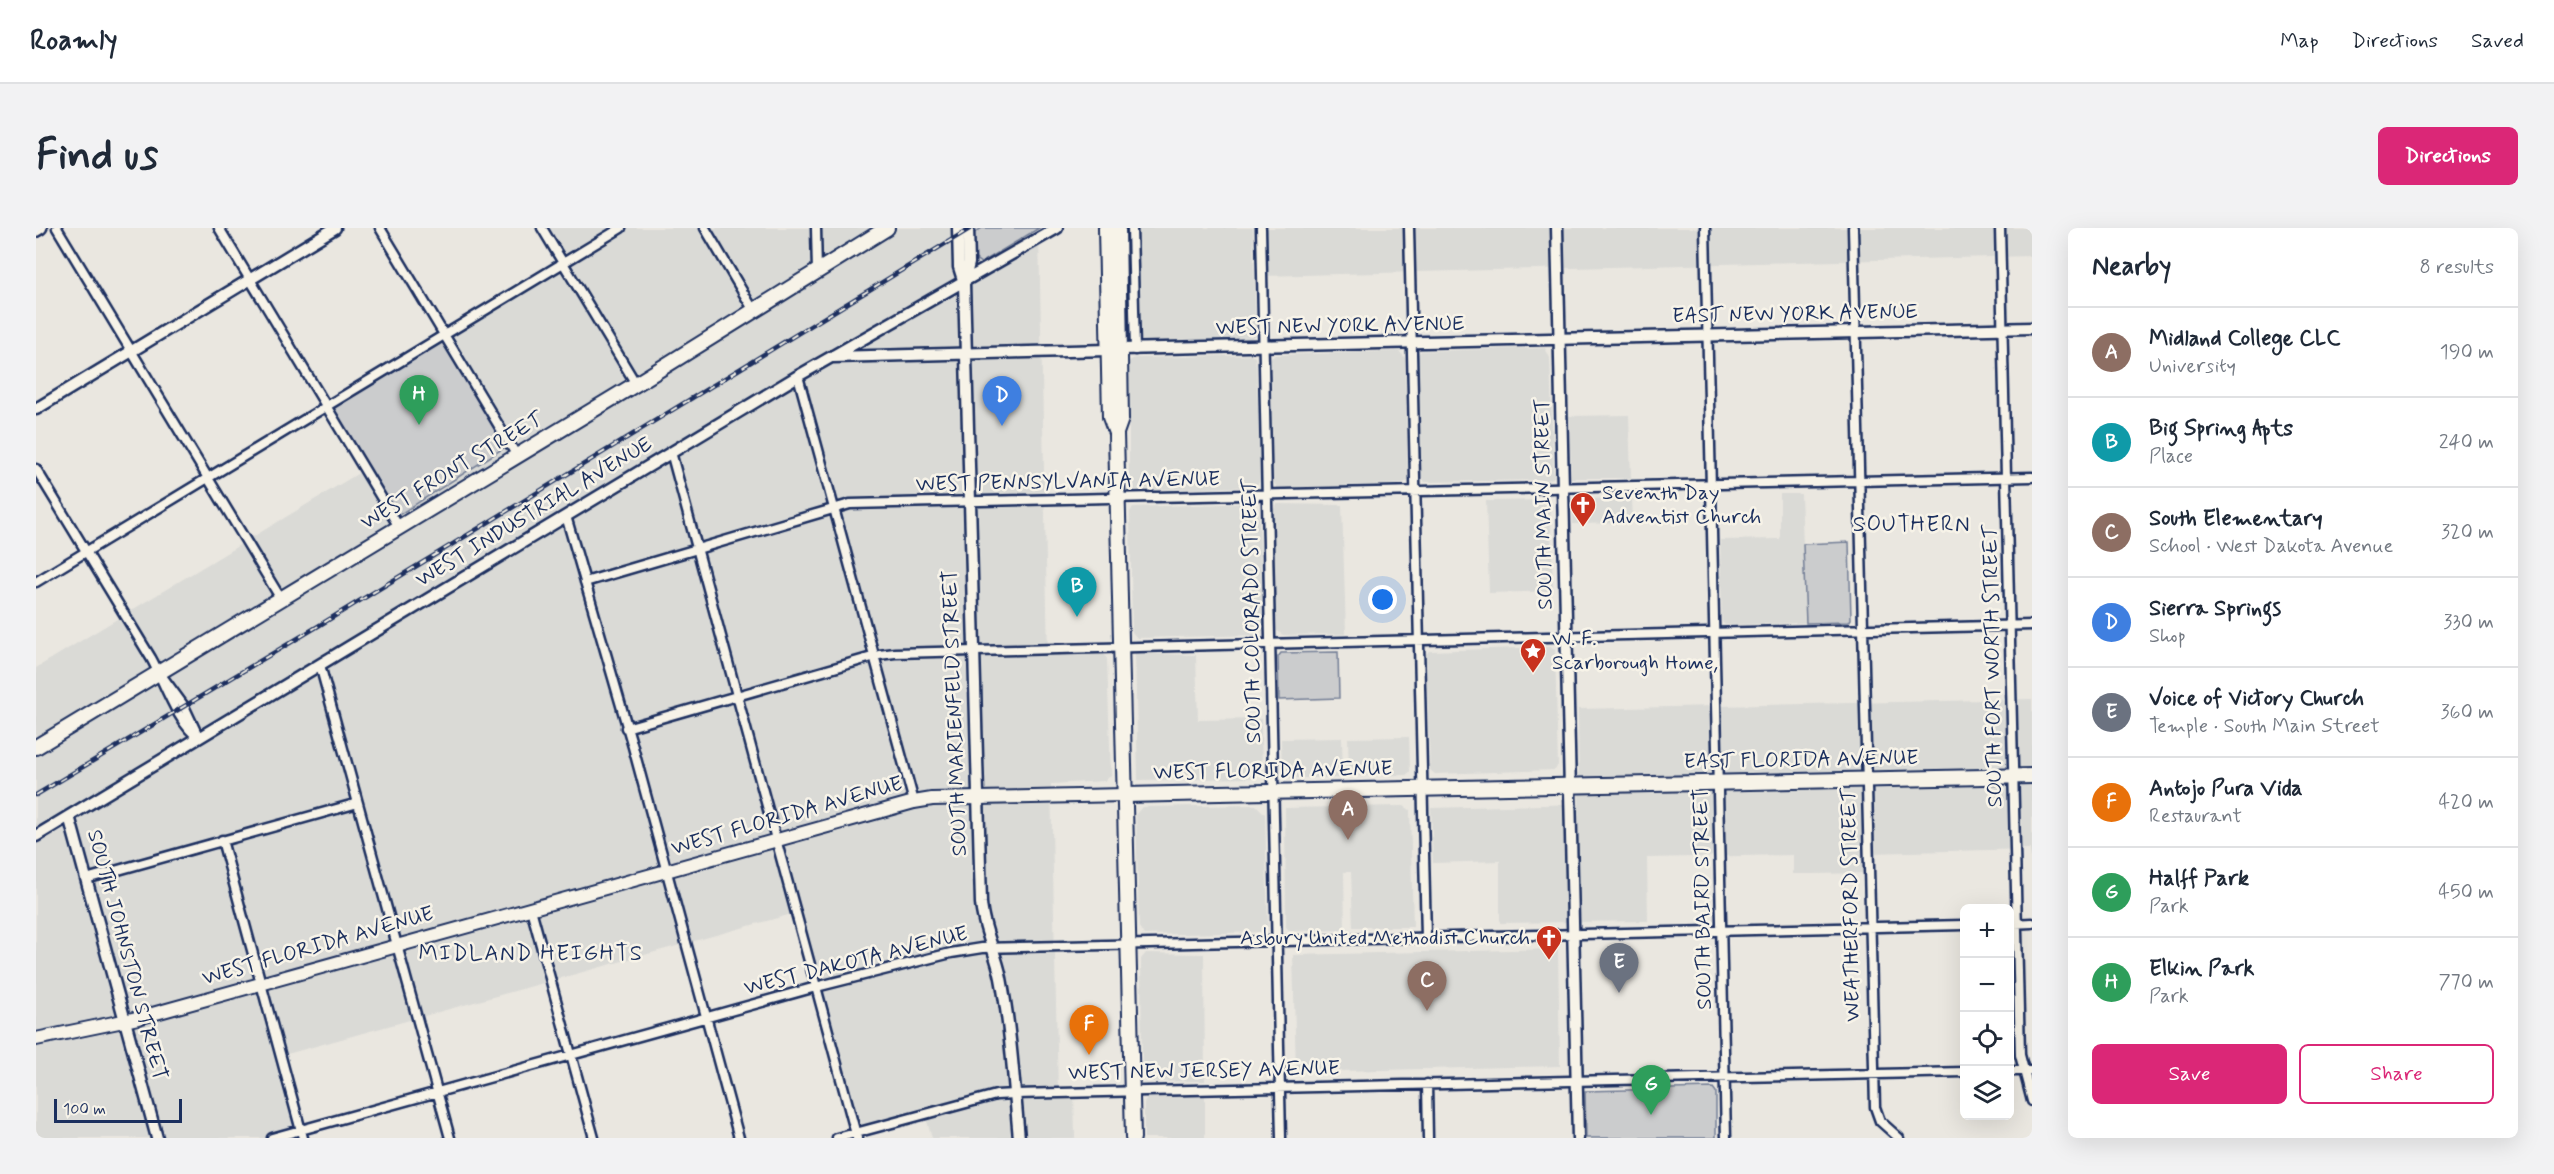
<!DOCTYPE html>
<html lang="en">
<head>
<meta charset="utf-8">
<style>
	body { margin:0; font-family:Mynerve,sans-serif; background:#f2f2f3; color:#1f2937 }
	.controls { position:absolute; right:18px; bottom:18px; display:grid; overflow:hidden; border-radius:9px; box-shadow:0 6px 24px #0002 }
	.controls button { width:54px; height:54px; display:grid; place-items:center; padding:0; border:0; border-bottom:2px solid #e0e1e3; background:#fff; color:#1f2937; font:30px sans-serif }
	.scale { position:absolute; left:18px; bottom:15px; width:128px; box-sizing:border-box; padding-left:6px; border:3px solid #1b2f5e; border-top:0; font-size:16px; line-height:21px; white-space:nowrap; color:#1b2f5e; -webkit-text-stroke:4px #f7f3e8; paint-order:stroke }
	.you { position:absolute; left:1347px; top:372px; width:21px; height:21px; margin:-15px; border:4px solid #fff; border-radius:50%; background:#1a73e8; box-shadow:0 0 0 9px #1a73e833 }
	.badge { display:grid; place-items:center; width:39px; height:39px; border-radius:50%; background:#db2777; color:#fff; font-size:20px; font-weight:700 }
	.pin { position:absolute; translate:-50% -50px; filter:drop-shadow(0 2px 3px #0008) }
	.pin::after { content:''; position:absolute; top:32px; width:21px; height:18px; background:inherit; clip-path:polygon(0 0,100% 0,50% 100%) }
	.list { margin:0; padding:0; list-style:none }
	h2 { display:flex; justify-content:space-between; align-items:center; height:78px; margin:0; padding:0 24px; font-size:26px }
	h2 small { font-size:20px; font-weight:400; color:#747a83 }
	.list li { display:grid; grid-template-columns:39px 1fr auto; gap:18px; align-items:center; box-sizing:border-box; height:90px; padding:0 24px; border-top:2px solid #e0e1e3 }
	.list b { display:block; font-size:22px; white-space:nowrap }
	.list p { margin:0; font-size:20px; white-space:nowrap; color:#747a83 }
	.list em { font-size:20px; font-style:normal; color:#747a83 }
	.actions { display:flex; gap:12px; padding:18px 24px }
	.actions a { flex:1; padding:14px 0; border:2px solid #db2777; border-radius:9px; text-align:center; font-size:21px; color:#db2777 }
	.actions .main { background:#db2777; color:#fff }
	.icon { flex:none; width:33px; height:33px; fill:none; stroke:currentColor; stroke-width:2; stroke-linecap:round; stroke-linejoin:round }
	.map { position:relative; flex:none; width:1996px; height:910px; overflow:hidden; border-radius:9px }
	header { display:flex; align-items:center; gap:36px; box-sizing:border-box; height:84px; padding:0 30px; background:#fff; border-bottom:2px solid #e0e1e3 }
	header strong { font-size:28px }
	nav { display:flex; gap:33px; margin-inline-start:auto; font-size:21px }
	.intro { display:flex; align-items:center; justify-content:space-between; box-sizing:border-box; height:144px; padding:0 36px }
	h1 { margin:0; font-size:42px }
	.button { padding:15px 27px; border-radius:9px; background:#db2777; color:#fff; font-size:21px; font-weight:700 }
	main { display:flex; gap:36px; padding:0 36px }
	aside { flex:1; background:#fff; border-radius:9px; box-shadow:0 6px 24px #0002 }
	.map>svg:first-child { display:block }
	.built { fill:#dadad6 }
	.green { fill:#cbcccd; stroke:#737e96; stroke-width:1.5 }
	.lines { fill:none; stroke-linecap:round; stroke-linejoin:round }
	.minor-casing { stroke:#1b2f5e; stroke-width:13 }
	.tertiary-casing { stroke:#1b2f5e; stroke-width:15 }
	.secondary-casing { stroke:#1b2f5e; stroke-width:16 }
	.primary-casing { stroke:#1b2f5e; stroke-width:18 }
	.trunk-casing { stroke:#1b2f5e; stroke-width:18 }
	.minor { stroke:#f7f3e8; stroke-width:8 }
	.tertiary { stroke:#f7f3e8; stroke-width:10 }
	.secondary { stroke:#f7f3e8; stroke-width:12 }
	.primary { stroke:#f7f3e8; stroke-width:14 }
	.trunk { stroke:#f7f3e8; stroke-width:14 }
	.rail-casing { stroke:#1b2f5e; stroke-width:4.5 }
	.rail { stroke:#f7f3e8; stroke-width:2; stroke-dasharray:7; stroke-linecap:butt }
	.labels { text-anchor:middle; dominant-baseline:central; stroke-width:5; stroke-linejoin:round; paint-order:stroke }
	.street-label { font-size:21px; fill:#1b2f5e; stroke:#f7f3e8 }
	.poi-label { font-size:21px; fill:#1b2f5e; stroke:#f7f3e8; text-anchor:start }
	.neighbourhood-label { font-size:22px; letter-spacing:1.5px; fill:#1b2f5e; stroke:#f7f3e8 }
</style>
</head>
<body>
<header>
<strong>Roamly</strong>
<nav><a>Map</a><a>Directions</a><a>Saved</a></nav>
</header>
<div class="intro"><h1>Find us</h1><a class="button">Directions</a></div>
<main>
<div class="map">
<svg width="1996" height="910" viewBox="0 0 1996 910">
	<rect width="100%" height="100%" fill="#eae7e0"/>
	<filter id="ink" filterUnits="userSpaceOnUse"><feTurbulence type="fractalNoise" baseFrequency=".0167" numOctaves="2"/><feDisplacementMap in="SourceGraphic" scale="12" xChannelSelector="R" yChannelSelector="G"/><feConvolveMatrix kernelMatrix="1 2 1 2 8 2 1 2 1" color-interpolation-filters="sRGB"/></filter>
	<g filter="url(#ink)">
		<path class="built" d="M 506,0 L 970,0 L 1003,9 L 1012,427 L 1068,426 L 1071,431 L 1075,547 L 1069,553 L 1015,556 L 1022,863 L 1038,863 L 1039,910 L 896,910 L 890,890 L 822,907 L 763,684 L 244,828 L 265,904 L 244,910 L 0,910 L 0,440 L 432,179 L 409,106 L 527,35 Z
			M 1100,0 L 1217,0 L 1220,107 L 1212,112 L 1103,114 Z
			M 1224,0 L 1996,0 L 1996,28 L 1226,48 Z
			M 1509,120 L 1514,130 L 1518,249 L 1512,252 L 1389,254 L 1385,248 L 1381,128 L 1385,123 Z
			M 1363,123 L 1369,130 L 1372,253 L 1365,256 L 1241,260 L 1237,253 L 1235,130 L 1239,127 Z
			M 1214,127 L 1219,129 L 1220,137 L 1225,248 L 1223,255 L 1216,259 L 1093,262 L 1093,133 L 1099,130 Z
			M 1593,187 L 1595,250 L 1535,250 L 1533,188 Z
			M 1744,266 L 1765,266 L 1770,395 L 1689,397 L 1686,394 L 1684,312 L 1744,311 Z
			M 1596,270 L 1597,295 L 1537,296 L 1536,271 Z
			M 1511,272 L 1514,275 L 1517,363 L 1453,365 L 1450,273 Z
			M 1218,275 L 1223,285 L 1227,402 L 1220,407 L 1101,410 L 1096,404 L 1094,284 L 1097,279 Z
			M 1241,276 L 1306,277 L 1310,406 L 1247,407 L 1240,402 L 1237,282 Z
			M 1516,419 L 1519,422 L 1522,537 L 1519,542 L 1399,546 L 1394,542 L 1390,426 L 1393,423 Z
			M 1099,425 L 1160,427 L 1162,492 L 1225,491 L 1226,545 L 1218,550 L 1102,552 Z
			M 1996,471 L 1996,640 L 1994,621 L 1833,625 L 1832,645 L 1778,646 L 1757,646 L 1757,627 L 1611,630 L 1612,693 L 1464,695 L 1464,633 L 1397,635 L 1395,580 L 1543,576 L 1542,481 Z
			M 1373,509 L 1374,544 L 1370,547 L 1313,548 L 1312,510 Z
			M 1306,510 L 1307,550 L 1251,550 L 1246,546 L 1245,511 Z
			M 1220,577 L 1229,586 L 1232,698 L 1226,704 L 1108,707 L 1103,699 L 1100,586 L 1106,579 Z
			M 1368,578 L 1374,582 L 1377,699 L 1317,699 L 1315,644 L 1308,644 L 1309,702 L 1254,703 L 1250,699 L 1249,580 Z
			M 1522,721 L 1524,838 L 1260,844 L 1257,727 Z
			M 1110,725 L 1168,726 L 1169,853 L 1110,854 L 1106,851 L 1105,731 Z
			M 1169,868 L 1169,910 L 1108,910 L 1108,875 L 1112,869 Z"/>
		<path class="green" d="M 946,0 L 1003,0 L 945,35 L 937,29 L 936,6 Z
			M 409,106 L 474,216 L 358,290 L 291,178 Z
			M 1813,314 L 1815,391 L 1813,394 L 1770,395 L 1767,316 Z
			M 1302,424 L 1303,470 L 1243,472 L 1242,429 L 1245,425 Z
			M 1677,860 L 1680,864 L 1680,910 L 1550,910 L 1549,863 Z"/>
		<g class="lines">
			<g class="minor-casing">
				<path id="minor" d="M 21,0 L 245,371
					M 183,0 L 363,299
					M 344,0 L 481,228
					M 506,0 L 600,156
					M 669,0 L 718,83
					M 780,0 L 781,44
					M 1096,0 L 1099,122
					M 1225,0 L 1245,910
					M 1373,0 L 1390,709
					M 1669,0 L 1690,910
					M 1817,0 L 1839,879 L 1844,893 L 1863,910
					M 1964,0 L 1984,827 L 1996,873
					M 762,148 L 878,574
					M 635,224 L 821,910
					M 0,241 L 115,430 C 127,451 142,497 163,510
					M 530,288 L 597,519 L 703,910
					M 0,354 L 585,0
					M 549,354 L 814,276 L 1996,249
					M 284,437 L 414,910
					M 123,444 L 148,478 L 163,510
					M 590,500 L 843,427 L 859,425 L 1996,397
					M 186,612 L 267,910
					M 50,651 L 322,575
					M 495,681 L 558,910
					M 1974,696 L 1996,695
					M 1974,843 L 1996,843
					M 1391,856 L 1392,910
					M 236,910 L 780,759 L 915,725 L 946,720 L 1928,697
					M 801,910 L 960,867 L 979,866 L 1928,844"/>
			</g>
			<g class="tertiary-casing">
				<path id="tertiary" d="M 922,0 L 923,39 L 928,55
					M 932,0 L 933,35 L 928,55 L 945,675 C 947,702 960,724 965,750 C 975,803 978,857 983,910
					M 1521,0 L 1542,910
					M 0,3 L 5,0
					M 1085,121 L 1996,100
					M 797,129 L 1072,122
					M 0,181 L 299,0
					M 33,588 L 121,910
					M 0,608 L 762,148 L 1021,0"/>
			</g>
			<g class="secondary-casing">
				<path id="secondary" d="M 0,811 L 102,790 L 878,574 L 896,571 L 1089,567"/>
			</g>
			<g class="primary-casing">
				<path id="primary" d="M 0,519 L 600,156 L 851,0
					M 1089,567 L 1996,548"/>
			</g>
			<g class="trunk-casing">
				<path id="trunk" d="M 1070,0 L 1074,189 L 1080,205 L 1097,910
					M 1080,205 L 1085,191 L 1082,0"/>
			</g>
			<use href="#minor" class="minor"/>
			<use href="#tertiary" class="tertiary"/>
			<use href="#secondary" class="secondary"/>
			<use href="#primary" class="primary"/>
			<use href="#trunk" class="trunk"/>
			<g class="rail-casing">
				<path id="rail" d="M 0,567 L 279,400 L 935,0"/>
			</g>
			<use href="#rail" class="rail"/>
		</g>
	</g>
	<defs>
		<g id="church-pin" transform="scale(1.35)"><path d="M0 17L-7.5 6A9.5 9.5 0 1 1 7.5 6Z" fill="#c8321e" stroke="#f7f3e8"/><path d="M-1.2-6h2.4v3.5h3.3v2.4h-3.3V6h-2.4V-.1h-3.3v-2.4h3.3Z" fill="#fff"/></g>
		<g id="sight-pin" transform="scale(1.35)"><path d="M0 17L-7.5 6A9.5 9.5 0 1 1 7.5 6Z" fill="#c8321e" stroke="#f7f3e8"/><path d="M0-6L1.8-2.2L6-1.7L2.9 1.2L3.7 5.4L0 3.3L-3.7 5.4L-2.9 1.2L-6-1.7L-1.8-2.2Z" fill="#fff"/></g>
	</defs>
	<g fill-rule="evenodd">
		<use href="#church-pin" x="1547" y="277"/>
		<use href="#sight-pin" x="1497" y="423"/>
		<use href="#church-pin" x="1513" y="710"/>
	</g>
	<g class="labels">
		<g class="street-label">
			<text transform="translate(1759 86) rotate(-1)">EAST NEW YORK AVENUE</text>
			<text transform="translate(1304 98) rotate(-1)">WEST NEW YORK AVENUE</text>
			<text transform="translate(416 243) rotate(-31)">WEST FRONT STREET</text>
			<text transform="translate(1032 254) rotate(-1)">WEST PENNSYLVANIA AVENUE</text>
			<text transform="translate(1508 276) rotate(-91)">SOUTH MAIN STREET</text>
			<text transform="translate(498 284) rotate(-31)">WEST INDUSTRIAL AVENUE</text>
			<text transform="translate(1216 383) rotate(-91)">SOUTH COLORADO STREET</text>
			<text transform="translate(1957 438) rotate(-91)">SOUTH FORT WORTH STREET</text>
			<text transform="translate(919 485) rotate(-92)">SOUTH MARIENFELD STREET</text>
			<text transform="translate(1765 532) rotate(-1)">EAST FLORIDA AVENUE</text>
			<text transform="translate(1237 543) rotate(-1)">WEST FLORIDA AVENUE</text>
			<text transform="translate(751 588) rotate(-16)">WEST FLORIDA AVENUE</text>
			<text transform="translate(1667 671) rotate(-91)">SOUTH BAIRD STREET</text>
			<text transform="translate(1815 677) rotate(-91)">WEATHERFORD STREET</text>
			<text transform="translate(282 718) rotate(-16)">WEST FLORIDA AVENUE</text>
			<text transform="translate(91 727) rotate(75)">SOUTH JOHNSTON STREET</text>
			<text transform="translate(820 733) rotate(-14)">WEST DAKOTA AVENUE</text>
			<text transform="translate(1168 843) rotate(-1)">WEST NEW JERSEY AVENUE</text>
		</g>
		<g class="poi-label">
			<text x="1566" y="265">Seventh Day<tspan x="1566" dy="24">Adventist Church</tspan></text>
			<text x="1516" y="411">W. F.<tspan x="1516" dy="24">Scarborough Home,</tspan></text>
			<text x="1494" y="710" text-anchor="end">Asbury United Methodist Church</text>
		</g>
		<g class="neighbourhood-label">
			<text x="1876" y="297">SOUTHERN</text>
			<text x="495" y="726">MIDLAND HEIGHTS</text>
		</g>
	</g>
</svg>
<div class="controls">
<button>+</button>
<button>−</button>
<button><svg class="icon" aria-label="locate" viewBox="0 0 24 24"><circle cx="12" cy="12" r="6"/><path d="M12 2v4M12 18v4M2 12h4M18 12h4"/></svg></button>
<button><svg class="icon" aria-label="layers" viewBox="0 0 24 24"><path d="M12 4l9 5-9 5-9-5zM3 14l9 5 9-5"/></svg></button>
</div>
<div class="scale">100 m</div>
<div class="you"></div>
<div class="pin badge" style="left:1312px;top:612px;background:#8d6e63">A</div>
<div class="pin badge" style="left:1041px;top:389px;background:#0f9aa8">B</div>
<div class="pin badge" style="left:1391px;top:783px;background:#8d6e63">C</div>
<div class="pin badge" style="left:966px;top:198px;background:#3f7fe0">D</div>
<div class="pin badge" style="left:1583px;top:765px;background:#6b7280">E</div>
<div class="pin badge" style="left:1053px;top:827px;background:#e8710a">F</div>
<div class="pin badge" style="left:1615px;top:887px;background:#2e9e5b">G</div>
<div class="pin badge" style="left:383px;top:197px;background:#2e9e5b">H</div>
</div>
<aside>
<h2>Nearby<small>8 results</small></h2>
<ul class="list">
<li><span class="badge" style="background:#8d6e63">A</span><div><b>Midland College CLC</b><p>University</p></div><em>190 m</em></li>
<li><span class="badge" style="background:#0f9aa8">B</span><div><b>Big Spring Apts</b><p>Place</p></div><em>240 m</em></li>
<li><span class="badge" style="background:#8d6e63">C</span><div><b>South Elementary</b><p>School · West Dakota Avenue</p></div><em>320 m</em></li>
<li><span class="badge" style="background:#3f7fe0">D</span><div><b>Sierra Springs</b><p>Shop</p></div><em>330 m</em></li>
<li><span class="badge" style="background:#6b7280">E</span><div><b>Voice of Victory Church</b><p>Temple · South Main Street</p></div><em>360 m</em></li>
<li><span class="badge" style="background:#e8710a">F</span><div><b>Antojo Pura Vida</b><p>Restaurant</p></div><em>420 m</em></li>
<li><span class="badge" style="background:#2e9e5b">G</span><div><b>Halff Park</b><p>Park</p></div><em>450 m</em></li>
<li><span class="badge" style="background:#2e9e5b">H</span><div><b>Elkin Park</b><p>Park</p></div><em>770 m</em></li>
</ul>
<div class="actions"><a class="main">Save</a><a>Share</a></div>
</aside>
</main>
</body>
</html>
